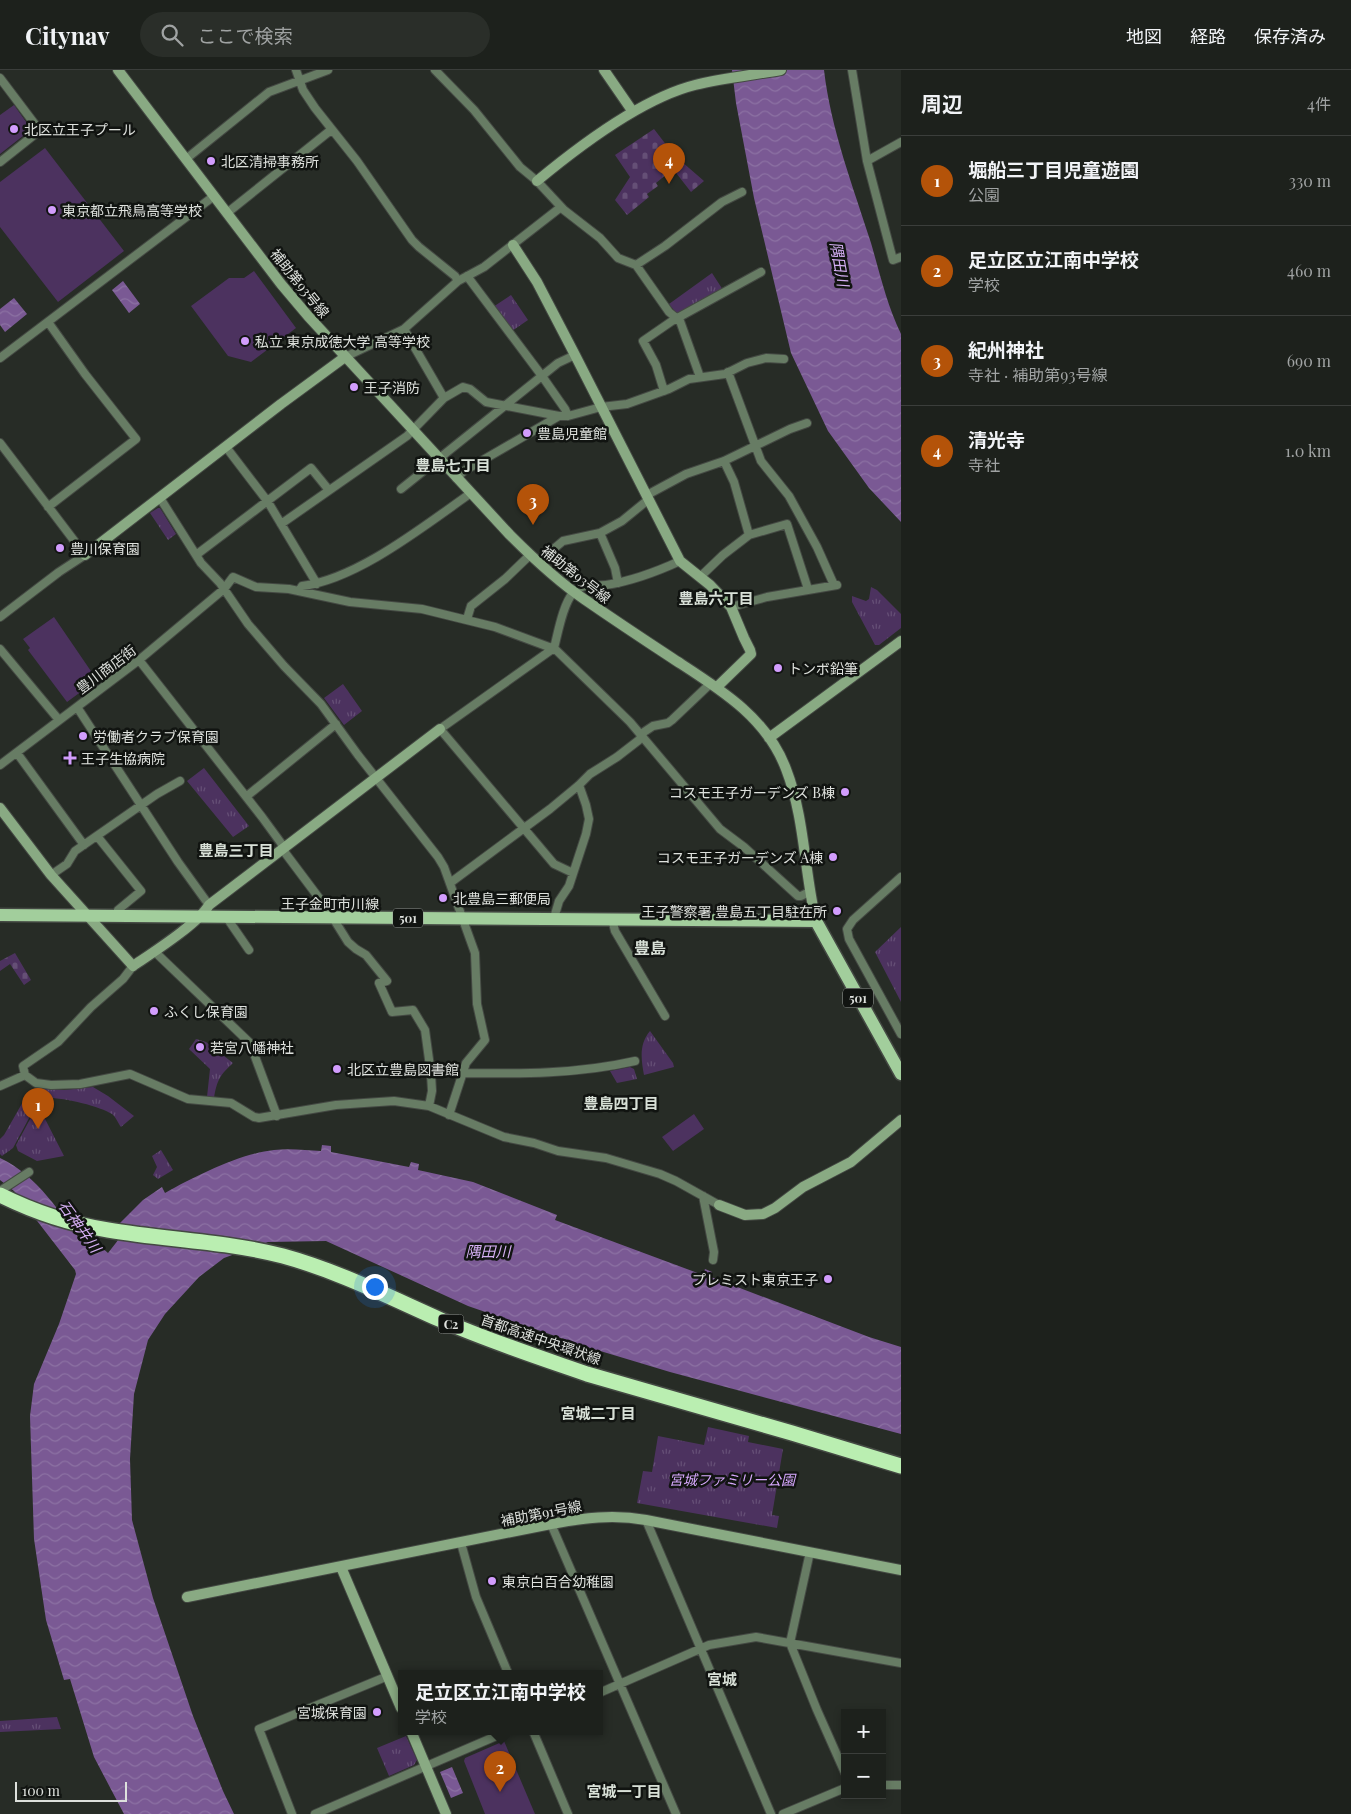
<!DOCTYPE html>
<html lang="ja">
<head>
<meta charset="utf-8">
<style>
	body { margin:0; font-family:"Playfair Display","Noto Sans JP",serif; background:#2a2e29; color:#f1f3f6 }
	.controls { position:absolute; right:15px; bottom:15px; display:grid; overflow:hidden; border-radius:0px; box-shadow:0 2px 8px #0003 }
	.controls button { width:45px; height:45px; display:grid; place-items:center; padding:0; border:0; border-bottom:1px solid #3b3e3b; background:#1d211c; color:#f1f3f6; font:25px sans-serif }
	.scale { position:absolute; left:15px; bottom:12px; width:112px; box-sizing:border-box; padding-left:5px; border:2px solid #dee1dd; border-top:0; font-size:14px; line-height:18px; white-space:nowrap; color:#dee1dd; -webkit-text-stroke:4px #111411; paint-order:stroke }
	.you { position:absolute; left:374px; top:1216px; width:18px; height:18px; margin:-12px; border:4px solid #fff; border-radius:50%; background:#1a73e8; box-shadow:0 0 0 8px #1a73e833 }
	.badge { display:grid; place-items:center; width:32px; height:32px; border-radius:50%; background:#b45309; color:#fff; font-size:16px; font-weight:700 }
	.pin { position:absolute; translate:-50% -41px; filter:drop-shadow(0 1px 2px #0008) }
	.pin::after { content:''; position:absolute; top:26px; width:18px; height:15px; background:inherit; clip-path:polygon(0 0,100% 0,50% 100%) }
	.popup { position:absolute; left:398px; top:1600px; width:205px; height:65px; box-sizing:border-box; display:grid; place-content:center; border-radius:0px; background:#1d211c; filter:drop-shadow(0 1px 4px #0005); font-size:16px; white-space:nowrap; color:#a0a3a3 }
	.popup b { font-size:19px; color:#f1f3f6 }
	.popup::after { content:''; position:absolute; left:50%; top:100%; margin-left:-10px; border:10px solid transparent; border-top-color:#1d211c }
	.list { margin:0; padding:0; list-style:none }
	h2 { display:flex; justify-content:space-between; align-items:center; height:65px; margin:0; padding:0 20px; font-size:21px }
	h2 small { font-size:16px; font-weight:400; color:#a0a3a3 }
	.list li { display:grid; grid-template-columns:32px 1fr auto; gap:15px; align-items:center; box-sizing:border-box; height:90px; padding:0 20px; border-top:1px solid #3b3e3b }
	.list b { display:block; font-size:19px; white-space:nowrap }
	.list p { margin:0; font-size:16px; white-space:nowrap; color:#a0a3a3 }
	.list em { font-size:16px; font-style:normal; color:#a0a3a3 }
	.icon { flex:none; width:28px; height:28px; fill:none; stroke:currentColor; stroke-width:2; stroke-linecap:round; stroke-linejoin:round }
	.map { position:relative; flex:none; width:901px; height:1744px; overflow:hidden }
	header { display:flex; align-items:center; gap:30px; box-sizing:border-box; height:70px; padding:0 25px; background:#1d211c; border-bottom:1px solid #3b3e3b }
	header strong { font-size:24px }
	nav { display:flex; gap:28px; margin-inline-start:auto; font-size:18px }
	.search { width:350px; height:45px; background:#2a2e29; display:flex; align-items:center; gap:12px; box-sizing:border-box; padding:0 18px; border-radius:28px; color:#a0a3a3; font-size:19px }
	main { display:flex }
	aside { flex:1; background:#1d211c }
	.map>svg:first-child { display:block }
	.grass { fill:url(#grass-tufts) }
	.cemetery { fill:url(#cemetery-stones) }
	.garden { fill:#4c325f }
	.water { fill:url(#water-waves) }
	.lines { fill:none; stroke-linecap:round; stroke-linejoin:round }
	.street-casing { stroke:#444943; stroke-width:10 }
	.secondary-casing { stroke:#444943; stroke-width:12 }
	.primary-casing { stroke:#444943; stroke-width:15 }
	.highway-casing { stroke:#444943; stroke-width:18 }
	.street { stroke:#677c64; stroke-width:8 }
	.secondary { stroke:#89aa83; stroke-width:10 }
	.primary { stroke:#a2ce9c; stroke-width:12 }
	.highway { stroke:#baeeb1; stroke-width:15 }
	.poi-dot { fill:#d29dfd; stroke:#111411; stroke-width:2 }
	.labels { text-anchor:middle; dominant-baseline:central; stroke-width:5; stroke-linejoin:round; paint-order:stroke }
	.shield { fill:#111411; stroke:#a0a4a0; stroke-width:1 }
	.shield-label { font-size:12px; font-weight:bold; fill:#dee1dd }
	.poi-label { font-size:14px; fill:#dee1dd; stroke:#111411; text-anchor:start }
	.street-label { font-size:14px; fill:#dee1dd; stroke:#111411 }
	.park-label { font-size:14px; font-style:italic; fill:#d8a9ff; stroke:#111411 }
	.water-label { font-size:15px; font-style:italic; fill:#d5b0f4; stroke:#111411 }
	.neighbourhood-label { font-size:15px; font-weight:bold; fill:#d8e0d7; stroke:#111411 }
	.quarter-label { font-size:16px; font-weight:bold; fill:#d8e0d7; stroke:#111411 }
</style>
</head>
<body>
<header>
<strong>Citynav</strong>
<div class="search"><svg class="icon" aria-label="search" viewBox="0 0 24 24"><circle cx="10" cy="10" r="6"/><path d="M15 15l6 6"/></svg>ここで検索</div>
<nav><a>地図</a><a>経路</a><a>保存済み</a></nav>
</header>
<main>
<div class="map">
<svg width="901" height="1744" viewBox="0 0 901 1744">
	<defs>
		<pattern id="grass-tufts" width="24" height="20" patternUnits="userSpaceOnUse" patternTransform="scale(1.25)"><rect width="24" height="20" fill="#4c325f"/><path d="M3 7l-1-3M5 7V3M7 7l1-3M15 17l-1-3M17 17v-4M19 17l1-3" fill="none" stroke="#654f76"/></pattern>
		<pattern id="cemetery-stones" width="16" height="16" patternUnits="userSpaceOnUse" patternTransform="scale(1.25)"><rect width="16" height="16" fill="#4c325f"/><path d="M2 7V4a2 2 0 0 1 4 0v3zM10 15v-3a2 2 0 0 1 4 0v3z" fill="#654f76"/></pattern>
		<pattern id="water-waves" width="16" height="10" patternUnits="userSpaceOnUse" patternTransform="scale(1.25)"><rect width="16" height="10" fill="#7a5994"/><path d="M0 5q4-4 8 0t8 0" fill="none" stroke="#8c71a3"/></pattern>
	</defs>
	<rect width="100%" height="100%" fill="#272c26"/>
	<path class="grass" d="M 712,203 L 723,220 L 677,244 L 669,234 Z
		M 511,225 L 528,250 L 512,261 L 493,237 Z
		M 158,438 L 160,438 L 176,464 L 168,470 L 150,443 Z
		M 871,517 L 877,520 L 901,544 L 901,558 L 879,575 L 875,575 L 852,532 L 852,526 L 866,531 L 869,529 Z
		M 343,614 L 362,641 L 344,655 L 324,628 Z
		M 204,698 L 249,756 L 233,767 L 187,711 Z
		M 901,857 L 901,932 L 875,882 Z
		M 650,961 L 673,993 L 674,997 L 644,1005 C 641,989 639,974 650,961 Z
		M 196,969 L 206,972 L 233,993 C 220,1005 217,1010 214,1028 L 207,1027 L 210,999 L 189,979 Z
		M 630,997 L 634,999 L 637,1009 L 617,1013 L 610,1001 Z
		M 93,1017 L 108,1026 L 134,1046 L 121,1057 C 118,1053 116,1047 112,1044 C 100,1036 58,1026 43,1028 L 36,1035 L 13,1078 L 2,1086 L 0,1084 L 0,1069 L 4,1065 L 24,1030 L 37,1018 L 64,1020 Z
		M 35,1040 L 42,1043 L 64,1086 L 37,1091 L 18,1081 L 16,1075 Z
		M 161,1080 L 173,1100 L 158,1109 L 153,1105 L 157,1097 L 152,1086 Z
		M 708,1357 L 749,1366 L 748,1372 L 783,1379 L 772,1445 L 779,1446 L 777,1458 L 637,1433 L 643,1401 L 652,1402 L 658,1366 L 704,1375 Z
		M 57,1647 L 61,1659 L 0,1662 L 0,1651 Z
		M 406,1666 L 417,1690 L 414,1695 L 389,1706 L 377,1678 Z"/>
	<path class="cemetery" d="M 654,59 L 674,85 L 704,111 L 691,122 L 673,99 L 656,113 L 658,116 L 647,124 L 649,127 L 627,145 L 615,130 L 630,107 L 615,85 Z
		M 15,883 L 31,910 L 24,915 L 10,894 L 0,901 L 0,891 Z"/>
	<path class="garden" d="M 14,35 L 29,56 L 28,62 L 0,84 L 0,45 Z
		M 45,78 L 124,181 L 58,232 L 0,157 L 0,112 Z
		M 254,201 L 296,258 L 251,292 L 228,286 L 191,236 L 229,208 L 244,208 Z
		M 54,547 L 97,610 L 67,632 L 28,580 L 30,578 L 23,569 Z
		M 694,1044 L 704,1059 L 673,1081 L 662,1067 Z
		M 504,1671 L 535,1744 L 485,1744 L 464,1691 L 465,1688 Z"/>
	<path class="water" d="M 732,0 L 824,0 C 831,60 853,116 871,173 C 880,204 887,235 901,264 L 901,452 L 869,418 L 828,361 L 791,283 L 754,128 L 736,33 Z
		M 123,211 L 140,234 L 129,243 L 112,220 Z
		M 14,228 L 27,244 L 5,262 L 0,255 L 0,239 Z
		M 322,1075 L 331,1076 L 331,1082 L 409,1097 L 411,1092 L 419,1094 L 418,1100 L 473,1112 L 557,1145 L 555,1150 L 703,1205 L 705,1199 L 712,1202 L 711,1207 L 869,1267 L 901,1277 L 901,1364 L 670,1302 L 587,1277 L 468,1236 L 326,1171 L 268,1172 L 224,1188 L 199,1207 L 165,1244 L 148,1270 L 134,1324 L 130,1389 L 132,1450 L 153,1528 L 193,1646 L 223,1721 L 234,1744 L 124,1744 L 94,1687 L 70,1609 L 64,1610 L 46,1550 L 34,1469 L 30,1346 L 34,1314 L 59,1254 L 76,1204 L 75,1200 L 14,1121 L 0,1110 L 0,1088 C 38,1106 60,1143 85,1176 L 94,1178 L 100,1176 L 108,1183 L 126,1160 L 119,1154 L 143,1130 L 162,1117 L 165,1123 C 196,1106 239,1084 274,1080 C 289,1078 306,1080 321,1081 Z
		M 452,1697 L 463,1723 L 451,1728 L 440,1702 Z"/>
	<g class="lines">
		<g class="street-casing">
			<path id="street" d="M 296,0 L 303,20 L 315,38 L 357,91 L 412,170 L 419,177 L 455,206 L 458,211
				M 435,0 L 474,40 L 520,97 L 537,111 L 564,140 L 600,168 L 618,188 L 636,195 L 669,242 L 680,251 L 700,307
				M 852,0 L 867,91 L 893,190 L 901,187
				M 0,8 L 37,57 L 37,61 L 34,65 L 0,92
				M 186,89 L 269,22 L 328,0
				M 867,91 L 901,72
				M 227,143 L 331,60
				M 636,195 L 665,176 L 722,132 L 742,122
				M 467,206 L 542,306 L 565,339 L 568,346
				M 48,252 L 85,304 L 136,369 L 48,437
				M 404,259 L 444,328
				M 345,287 L 404,259 L 458,211 L 484,197 L 561,137
				M 0,288 L 214,126
				M 728,302 L 761,391 L 789,426 L 817,477 L 834,515
				M 664,321 L 656,295 L 643,271 L 672,251 L 761,202
				M 0,373 L 85,485 L 59,502 L 0,547
				M 226,377 L 268,432 L 317,514
				M 724,391 L 734,412 L 749,465
				M 456,408 L 464,401 L 559,346 L 568,346 L 601,337 L 627,334 L 669,319 L 689,309 L 725,304 L 747,293 L 766,288 L 784,289
				M 401,419 L 558,293 L 575,285
				M 647,425 L 686,404 L 724,391 L 790,359 L 807,353
				M 160,428 L 201,493 L 220,513 L 248,554 L 284,596 L 321,634 L 358,685 L 438,787 L 444,797 L 475,883 L 477,934 L 485,970 L 466,993 L 449,1045
				M 281,454 L 407,366 L 444,328 L 463,317 L 470,319 L 486,332 L 559,346
				M 600,463 L 615,498 L 618,513
				M 196,485 L 311,398 L 328,419
				M 538,492 L 563,471 L 600,463 L 622,451 L 649,429
				M 700,507 L 723,485 L 749,465 L 787,454 L 808,519
				M 299,521 L 302,516 C 358,509 425,455 471,423
				M 731,537 L 767,527 L 837,515
				M 467,549 L 471,536 L 505,509 L 530,485
				M 554,578 L 440,659 L 554,794 L 573,803
				M 554,578 C 558,563 563,534 573,523 C 583,512 593,517 606,515 C 632,511 656,502 680,491
				M 0,579 L 59,650
				M 139,590 L 262,747 L 281,773 L 286,784 L 328,840 L 348,872 L 356,879 L 366,885 L 387,911 L 379,913 L 392,942 L 413,940 L 425,960 L 431,1004 L 432,1021 L 429,1036
				M 77,637 L 178,792 L 209,835
				M 17,683 L 84,775
				M 0,695 L 139,590 L 224,519 L 233,507 L 256,517 L 289,519 L 350,532 L 422,539 L 495,557 L 549,577 L 554,578 L 630,652 L 720,759 L 744,777 L 798,826 L 801,826 L 809,822
				M 247,726 L 336,654
				M 97,766 L 141,821 L 118,840 L 117,846
				M 51,805 L 67,794 L 75,781 L 157,724 L 180,711
				M 901,807 L 853,850 L 847,859 L 849,869 L 901,964
				M 450,813 L 550,739 L 579,715 L 590,704 L 617,687 L 639,670 L 644,662 L 653,656 L 668,653 L 672,650 L 711,613
				M 227,848 L 249,880
				M 554,848 L 559,831 L 569,816 L 586,764 L 589,749 L 586,735 L 579,715
				M 612,849 L 615,861 L 665,946
				M 154,881 L 250,973 L 277,1046
				M 463,1003 C 521,1004 578,1004 635,991
				M 25,1005 L 23,996 L 58,972 L 91,937 L 123,909 L 133,896
				M 0,1016 L 25,1005 L 36,1013 L 51,1015 L 80,1014 L 130,1004 L 188,1029 L 231,1033 L 254,1047 L 259,1048 L 336,1035 L 364,1033 L 394,1031 L 429,1036 L 504,1067 L 534,1073 L 558,1081 L 606,1088 L 660,1104 L 676,1111 L 719,1135
				M 0,1121 L 29,1102
				M 703,1126 L 714,1182 L 713,1190
				M 646,1450 L 771,1744
				M 551,1454 L 676,1744
				M 461,1473 L 476,1527 L 508,1603
				M 810,1482 L 790,1573 L 817,1640 L 845,1703
				M 599,1623 L 709,1575 L 756,1567 L 901,1593
				M 533,1661 L 568,1744
				M 882,1715 L 901,1715
				M 292,1744 L 259,1659 L 388,1606
				M 315,1744 L 508,1661
				M 783,1744 L 845,1718"/>
		</g>
		<g class="secondary-casing">
			<path id="secondary" d="M 118,0 L 281,214 L 308,246 L 510,465 C 533,488 557,511 584,529 C 613,549 643,569 672,588 C 718,618 766,646 786,699 C 805,748 804,801 816,851
				M 604,0 L 633,42
				M 537,111 C 578,77 643,28 695,15 C 723,8 753,5 781,0
				M 513,175 L 537,212 L 574,283 L 680,491 L 710,515 L 731,537 L 744,568 L 750,580 L 751,584 L 717,617
				M 85,485 L 281,334 L 345,287
				M 769,668 L 901,571
				M 0,738 L 51,805 L 133,896 C 152,883 199,853 209,835 L 440,659
				M 719,1135 L 745,1145 L 763,1144 L 775,1138 L 803,1117 L 851,1092 L 901,1050
				M 341,1497 L 401,1638
				M 187,1527 L 551,1454 C 584,1448 613,1444 646,1450 L 901,1500
				M 411,1661 L 446,1744"/>
		</g>
		<g class="primary-casing">
			<path id="primary" d="M 0,845 L 816,851 L 901,1004"/>
		</g>
		<g class="highway-casing">
			<path id="highway" d="M 0,1125 C 34,1142 70,1154 108,1160 C 166,1170 226,1171 283,1186 C 338,1201 389,1227 441,1250 C 489,1271 538,1287 587,1304 L 792,1363 L 901,1396"/>
		</g>
		<use href="#street" class="street"/>
		<use href="#secondary" class="secondary"/>
		<use href="#primary" class="primary"/>
		<use href="#highway" class="highway"/>
	</g>
	<g class="poi-dot">
		<circle cx="14" cy="59" r="5"/>
		<circle cx="211" cy="91" r="5"/>
		<circle cx="52" cy="140" r="5"/>
		<circle cx="245" cy="271" r="5"/>
		<circle cx="354" cy="317" r="5"/>
		<circle cx="527" cy="363" r="5"/>
		<circle cx="60" cy="478" r="5"/>
		<circle cx="778" cy="598" r="5"/>
		<circle cx="83" cy="666" r="5"/>
		<path d="M67.5 680.5h5v5h5v5h-5v5h-5v-5h-5v-5h5z"/>
		<circle cx="845" cy="722" r="5"/>
		<circle cx="833" cy="787" r="5"/>
		<circle cx="443" cy="828" r="5"/>
		<circle cx="837" cy="841" r="5"/>
		<circle cx="154" cy="941" r="5"/>
		<circle cx="200" cy="977" r="5"/>
		<circle cx="337" cy="999" r="5"/>
		<circle cx="828" cy="1209" r="5"/>
		<circle cx="492" cy="1511" r="5"/>
		<circle cx="377" cy="1642" r="5"/>
	</g>
	<g class="labels">
		<g class="shield">
			<rect x="393" y="838.5" width="30" height="19" rx="4"/>
			<rect x="843" y="918.5" width="30" height="19" rx="4"/>
			<rect x="438.5" y="1244.5" width="25" height="19" rx="4"/>
		</g>
		<g class="shield-label">
			<text x="408" y="848">501</text>
			<text x="858" y="928">501</text>
			<text x="451" y="1254">C2</text>
		</g>
		<g class="poi-label">
			<text x="24" y="59">北区立王子プール</text>
			<text x="221" y="91">北区清掃事務所</text>
			<text x="62" y="140">東京都立飛鳥高等学校</text>
			<text x="255" y="271">私立 東京成徳大学 高等学校</text>
			<text x="364" y="317">王子消防</text>
			<text x="537" y="363">豊島児童館</text>
			<text x="70" y="478">豊川保育園</text>
			<text x="788" y="598">トンボ鉛筆</text>
			<text x="93" y="666">労働者クラブ保育園</text>
			<text x="81" y="688">王子生協病院</text>
			<text x="835" y="722" text-anchor="end">コスモ王子ガーデンズ B棟</text>
			<text x="823" y="787" text-anchor="end">コスモ王子ガーデンズ A棟</text>
			<text x="453" y="828">北豊島三郵便局</text>
			<text x="827" y="841" text-anchor="end">王子警察署 豊島五丁目駐在所</text>
			<text x="164" y="941">ふくし保育園</text>
			<text x="210" y="977">若宮八幡神社</text>
			<text x="347" y="999">北区立豊島図書館</text>
			<text x="818" y="1209" text-anchor="end">プレミスト東京王子</text>
			<text x="502" y="1511">東京白百合幼稚園</text>
			<text x="367" y="1642" text-anchor="end">宮城保育園</text>
		</g>
		<g class="street-label">
			<text transform="translate(300 213) rotate(51)">補助第93号線</text>
			<text transform="translate(576 504) rotate(38)">補助第93号線</text>
			<text transform="translate(106 599) rotate(-37)">豊川商店街</text>
			<text x="330" y="833">王子金町市川線</text>
			<text transform="translate(541 1269) rotate(19)">首都高速中央環状線</text>
			<text transform="translate(541 1443) rotate(-11)">補助第91号線</text>
		</g>
		<g class="park-label">
			<text x="732" y="1409">宮城ファミリー公園</text>
		</g>
		<g class="water-label">
			<text transform="translate(840 194) rotate(80)">隅田川</text>
			<text transform="translate(80 1156) rotate(54)">石神井川</text>
			<text x="488" y="1181">隅田川</text>
		</g>
		<g class="neighbourhood-label">
			<text x="453" y="395">豊島七丁目</text>
			<text x="716" y="528">豊島六丁目</text>
			<text x="236" y="780">豊島三丁目</text>
			<text x="621" y="1033">豊島四丁目</text>
			<text x="598" y="1343">宮城二丁目</text>
			<text x="722" y="1609">宮城</text>
			<text x="624" y="1721">宮城一丁目</text>
		</g>
		<g class="quarter-label">
			<text x="650" y="877">豊島</text>
		</g>
	</g>
</svg>
<div class="controls">
<button>+</button>
<button>−</button>
</div>
<div class="scale">100 m</div>
<div class="you"></div>
<div class="pin badge" style="left:38px;top:1059px">1</div>
<div class="pin badge" style="left:500px;top:1722px">2</div>
<div class="popup"><b>足立区立江南中学校</b>学校</div>
<div class="pin badge" style="left:533px;top:455px">3</div>
<div class="pin badge" style="left:669px;top:114px">4</div>
</div>
<aside>
<h2>周辺<small>4件</small></h2>
<ul class="list">
<li><span class="badge">1</span><div><b>堀船三丁目児童遊園</b><p>公園</p></div><em>330 m</em></li>
<li><span class="badge">2</span><div><b>足立区立江南中学校</b><p>学校</p></div><em>460 m</em></li>
<li><span class="badge">3</span><div><b>紀州神社</b><p>寺社 · 補助第93号線</p></div><em>690 m</em></li>
<li><span class="badge">4</span><div><b>清光寺</b><p>寺社</p></div><em>1.0 km</em></li>
</ul>
</aside>
</main>
</body>
</html>
